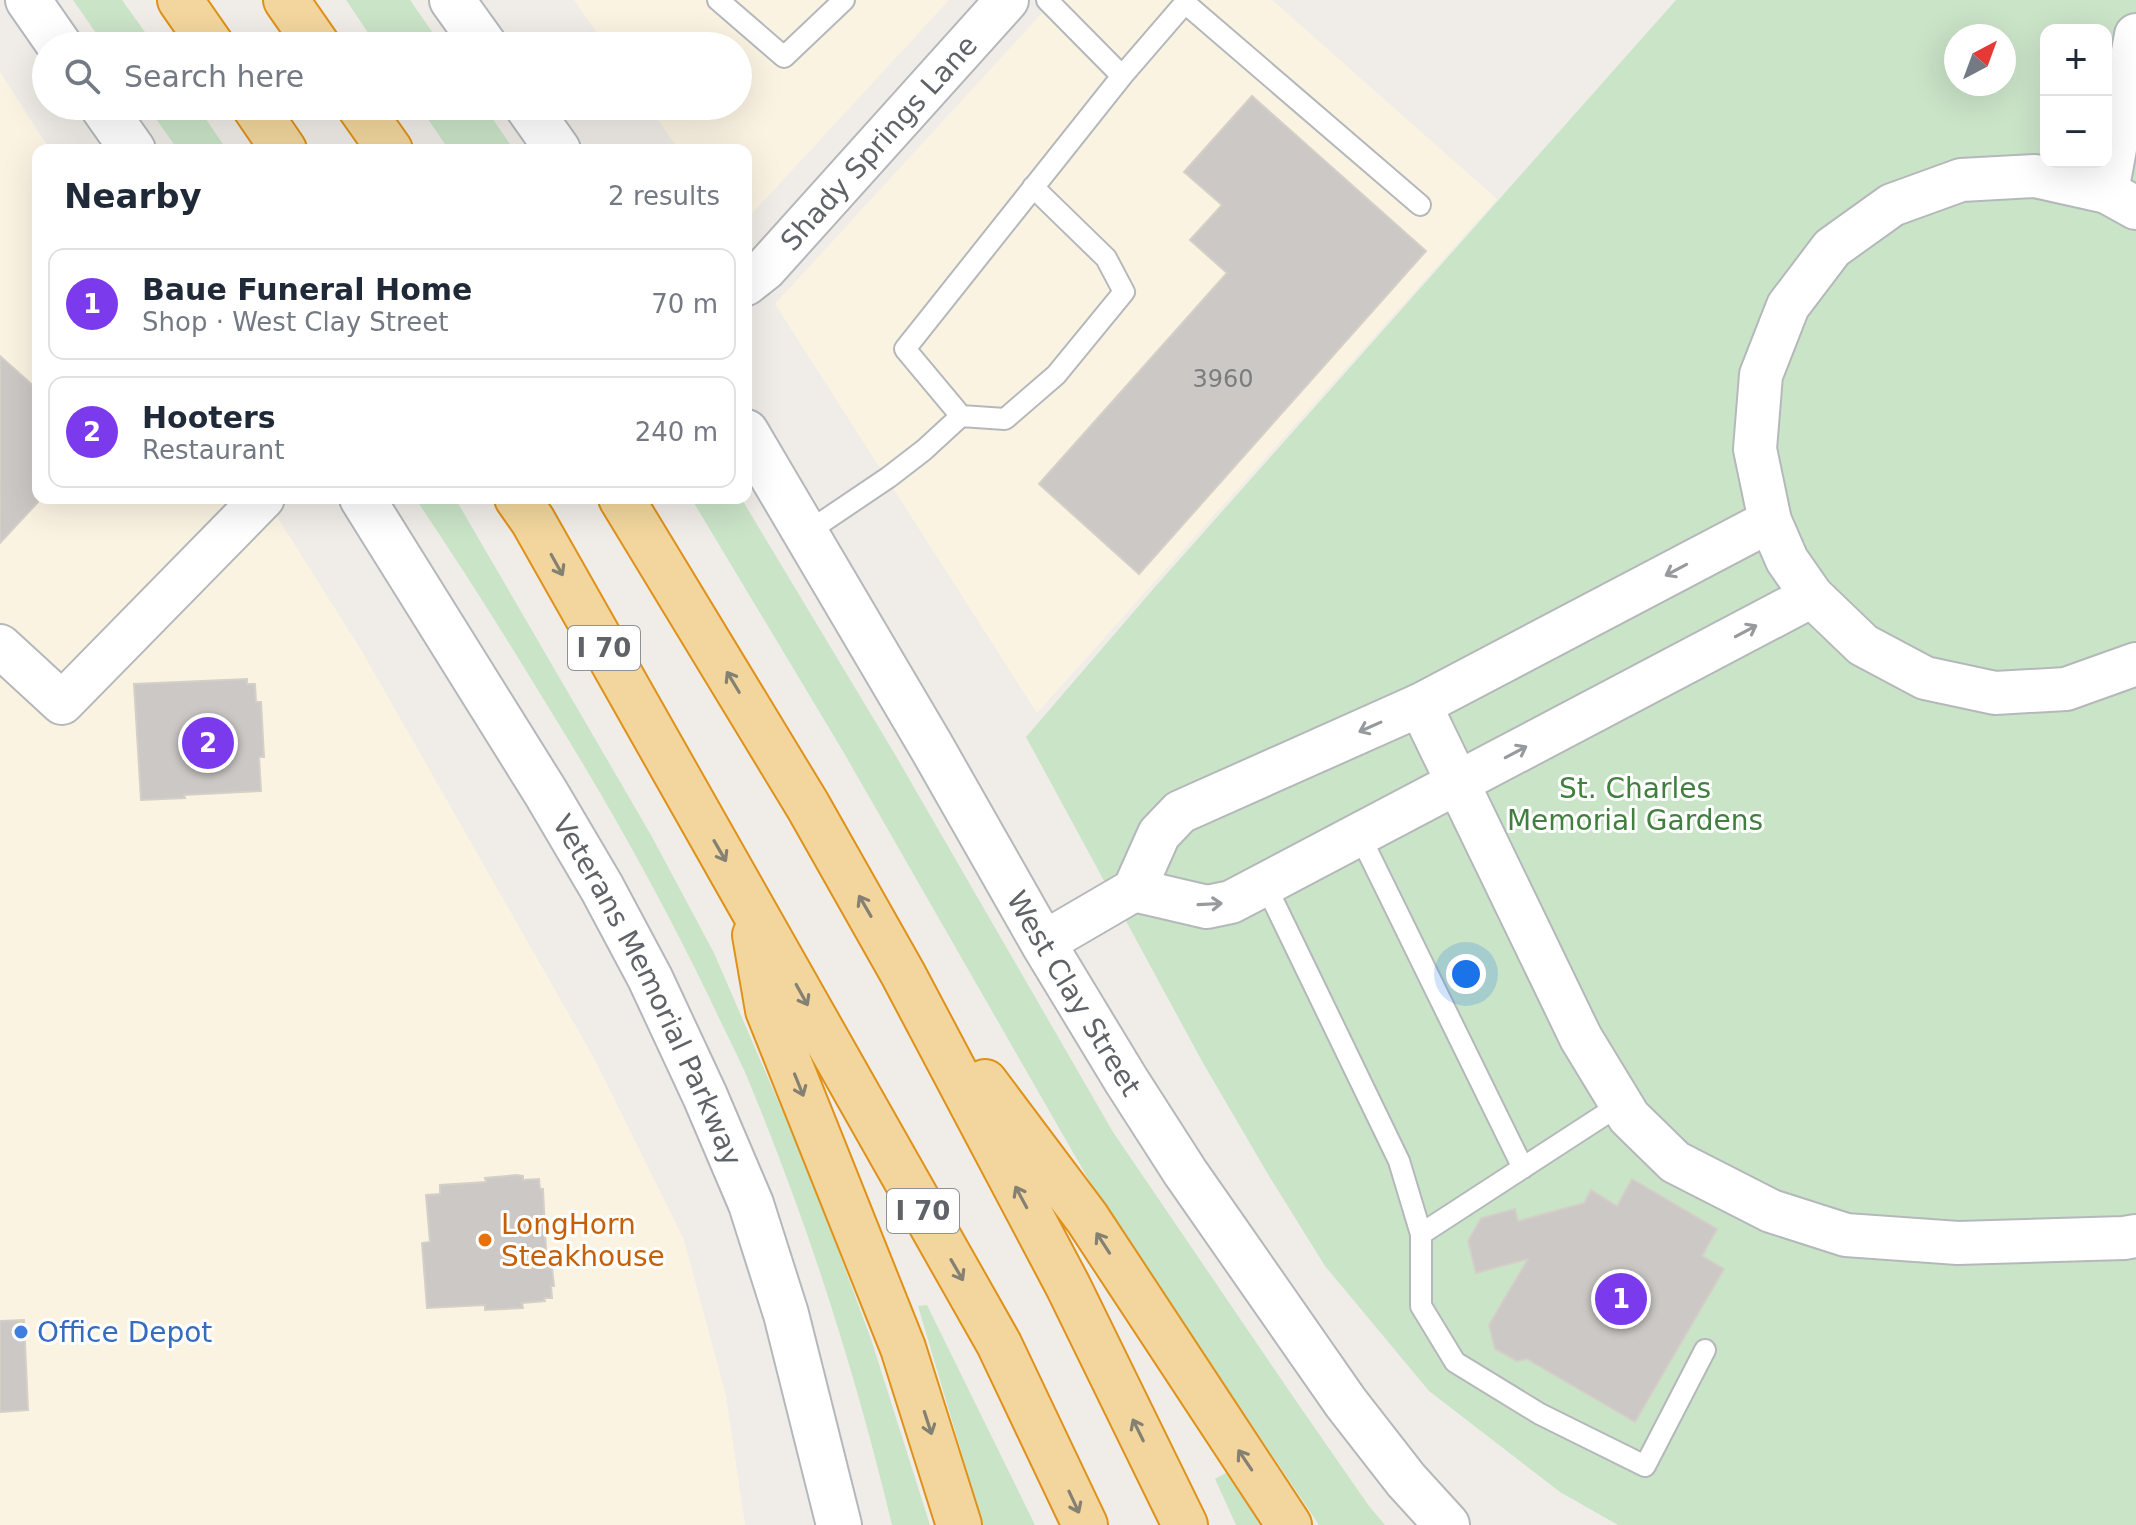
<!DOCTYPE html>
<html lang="en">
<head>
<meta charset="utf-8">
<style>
	body { margin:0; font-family:"DejaVu Sans",sans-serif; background:#f6f6f7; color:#1f2937 }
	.controls { position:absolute; right:24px; top:24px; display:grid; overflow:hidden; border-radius:16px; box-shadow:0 8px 32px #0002 }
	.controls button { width:72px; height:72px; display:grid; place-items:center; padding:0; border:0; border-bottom:2px solid #e0e1e3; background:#fff; color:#1f2937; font:40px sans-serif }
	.compass { position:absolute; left:1944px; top:24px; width:72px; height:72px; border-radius:50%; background:#fff; box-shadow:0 8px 32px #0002; rotate:41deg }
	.you { position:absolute; left:1466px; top:974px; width:28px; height:28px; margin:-20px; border:6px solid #fff; border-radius:50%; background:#1a73e8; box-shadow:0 0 0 12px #1a73e833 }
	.badge { display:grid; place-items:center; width:52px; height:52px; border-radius:50%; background:#7c3aed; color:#fff; font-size:26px; font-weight:700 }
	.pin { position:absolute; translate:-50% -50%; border:4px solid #fff; box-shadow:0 2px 8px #0006 }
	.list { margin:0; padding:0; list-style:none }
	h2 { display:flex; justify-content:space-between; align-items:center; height:104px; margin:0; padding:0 32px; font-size:34px }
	h2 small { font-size:26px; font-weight:400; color:#747a83 }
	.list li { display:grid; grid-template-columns:52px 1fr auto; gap:24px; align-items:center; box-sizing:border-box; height:112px; margin:0 16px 16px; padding:0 16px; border:2px solid #e0e1e3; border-radius:16px }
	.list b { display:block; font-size:30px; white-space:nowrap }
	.list p { margin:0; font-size:26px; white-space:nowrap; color:#747a83 }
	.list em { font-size:26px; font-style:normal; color:#747a83 }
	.icon { flex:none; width:44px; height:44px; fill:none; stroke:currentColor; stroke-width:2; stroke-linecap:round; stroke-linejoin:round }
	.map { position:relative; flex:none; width:2136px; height:1525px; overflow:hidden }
	.search { position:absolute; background:#fff; box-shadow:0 8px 32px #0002; left:32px; top:32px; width:720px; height:88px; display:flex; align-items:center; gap:20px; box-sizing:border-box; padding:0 28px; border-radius:44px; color:#747a83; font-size:30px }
	.panel { position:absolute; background:#fff; box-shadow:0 8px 32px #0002; left:32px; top:144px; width:720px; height:360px; border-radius:16px }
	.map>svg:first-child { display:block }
	.commercial { fill:#fbf3e2 }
	.green { fill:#cae4c8; fill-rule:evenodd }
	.building { fill:#cbc8c5; stroke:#d4cfc7; stroke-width:2 }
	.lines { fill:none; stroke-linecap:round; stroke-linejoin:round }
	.service-casing { stroke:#b5b8bb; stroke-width:24 }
	.minor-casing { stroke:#b5b8bb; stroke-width:46 }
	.tertiary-casing { stroke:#b5b8bb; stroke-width:48 }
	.secondary-casing { stroke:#b4b7bb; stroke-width:48 }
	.motorway-casing { stroke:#df9119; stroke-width:48 }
	.service { stroke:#fff; stroke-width:20 }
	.minor { stroke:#fff; stroke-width:42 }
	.tertiary { stroke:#fff; stroke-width:44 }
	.secondary { stroke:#fff; stroke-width:44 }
	.motorway { stroke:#f2d69d; stroke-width:44 }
	.oneway { stroke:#848074 }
	.oneway2 { stroke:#979a9c }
	.food-dot { fill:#e8710a; stroke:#fff; stroke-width:3 }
	.shop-dot { fill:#3f7fe0; stroke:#fff; stroke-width:3 }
	.labels { text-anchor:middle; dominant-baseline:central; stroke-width:6; stroke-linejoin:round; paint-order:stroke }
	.number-label { font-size:24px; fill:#7a7c7e }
	.shield { fill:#fff; stroke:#8f9295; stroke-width:2 }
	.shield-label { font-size:26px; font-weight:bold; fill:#5f6367 }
	.street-label { font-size:28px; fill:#5f6367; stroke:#fff }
	.park-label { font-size:28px; fill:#407f3e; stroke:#fff }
	.food-label { font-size:28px; fill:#c56008; stroke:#fff; text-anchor:start }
	.shop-label { font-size:28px; fill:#366cbe; stroke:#fff; text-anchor:start }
</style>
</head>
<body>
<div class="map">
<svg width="2136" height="1525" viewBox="0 0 2136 1525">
	<rect width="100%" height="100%" fill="#f0ede8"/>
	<path class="commercial" d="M 574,0 L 949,0 L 746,220 L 746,150 L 679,150 L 648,106 L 738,106 L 738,46 L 606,46 Z
		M 1054,0 L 1272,0 L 1497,199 L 1037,713 L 775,304 Z
		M 0,72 L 50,150 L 38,150 L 38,498 L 265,498 L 360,648 L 595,1060 L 684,1240 L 726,1396 L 745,1525 L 0,1525 Z"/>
	<path class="green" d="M 73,0 L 122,0 L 155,46 L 105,46 Z
		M 346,0 L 410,0 L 442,46 L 377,46 Z
		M 1676,0 L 2136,0 L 2136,1525 L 1618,1525 L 1560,1492 L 1429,1391 L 1325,1266 L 1269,1176 L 1203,1063 L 1026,737 L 1155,587 ZM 2046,30 L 2106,30 L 2106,162 L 2046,162 ZM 1956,36 L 2004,36 L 2004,84 L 1956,84 Z
		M 147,106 L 197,106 L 227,150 L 178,150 Z
		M 419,106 L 484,106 L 514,150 L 449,150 Z
		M 415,498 L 455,498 L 651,835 L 714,953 L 813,1182 L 871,1339 L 930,1525 L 892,1525 C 855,1370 806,1217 744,1070 C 733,1046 721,1023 710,999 C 663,902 612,810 555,718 C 510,644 464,570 415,498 Z
		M 691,498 L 741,498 L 893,751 L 1113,1132 L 1294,1398 L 1369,1506 L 1385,1525 L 1319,1525 L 1098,1196 L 844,753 Z
		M 927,1305 L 1035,1525 L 983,1525 L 918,1306 Z
		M 1233,1469 L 1269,1525 L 1236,1525 L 1215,1479 Z"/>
	<path class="building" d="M 1252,96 L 1426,251 L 1139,574 L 1039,484 L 1227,273 L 1190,240 L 1222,205 L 1184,172 Z
		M 0,356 L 38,390 L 38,502 L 0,543 Z
		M 247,679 L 247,684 L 255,684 L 256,702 L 261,702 L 264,757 L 259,757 L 261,791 L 184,795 L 185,798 L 141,800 L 134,684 Z
		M 517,1175 L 523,1176 L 523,1180 L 539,1179 L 540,1189 L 543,1189 L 546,1250 L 550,1250 L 554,1286 L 551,1286 L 552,1298 L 544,1298 L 545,1301 L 522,1303 L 523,1308 L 485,1310 L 485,1305 L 427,1308 L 422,1243 L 430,1242 L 426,1195 L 440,1194 L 440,1185 L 486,1182 L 485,1178 Z
		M 1632,1179 L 1717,1229 L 1702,1256 L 1724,1269 L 1635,1422 L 1527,1359 L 1517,1361 L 1495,1349 L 1489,1325 L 1528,1259 L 1476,1273 L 1468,1241 L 1481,1218 L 1515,1209 L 1518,1221 L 1584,1203 L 1591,1190 L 1617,1206 Z
		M 24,1320 L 28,1410 L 0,1412 L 0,1321 Z"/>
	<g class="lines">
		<g class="service-casing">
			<path id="service" d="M 718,0 L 784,57 L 844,0
				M 1122,76 L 1185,3 L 1420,205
				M 961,416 L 1005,419 L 1056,375 L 1124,292 L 1106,258 L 1033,187
				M 806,533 L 889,477 L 924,450 L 961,416 L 905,349 L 1122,76 L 1047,0
				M 1359,834 L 1523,1168
				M 1265,884 L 1399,1161 L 1421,1234 L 1421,1306 L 1455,1362 L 1540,1414 L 1645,1466 L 1705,1350
				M 1421,1234 L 1621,1104"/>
		</g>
		<g class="minor-casing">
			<g id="minor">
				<path d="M 2107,192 L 2136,35"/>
				<path d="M 2136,208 L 2107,192 L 2035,176 L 1961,180 L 1892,205 L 1832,248 L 1788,306 L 1761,375 L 1755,449 L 1770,521 L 1787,560 L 1812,596 L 1863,645 L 1925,678 L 1995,693 L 2066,689 L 2136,664"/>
				<path id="s1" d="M 746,284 L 765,269 L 1007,0"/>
				<path d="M 0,646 L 62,703 L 263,498"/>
				<path d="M 1420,705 L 1581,1038 L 1629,1117 L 1675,1162 L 1771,1211 L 1846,1235 L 1958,1243 L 2124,1238 L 2136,1236"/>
				<path d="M 1134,890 L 1207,907 L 1231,902 L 1812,596"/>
				<path d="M 1043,943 L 1134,890 L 1159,834 L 1180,812 L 1420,705 L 1770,521"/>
			</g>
		</g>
		<g class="tertiary-casing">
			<g id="tertiary">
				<path d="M 452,0 L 485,46"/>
				<path d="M 527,106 L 558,150"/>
				<path id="s2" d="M 746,432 L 931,746 L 1043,943 L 1126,1080 L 1185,1172 L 1346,1403 L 1406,1480 L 1447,1525"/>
			</g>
		</g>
		<g class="secondary-casing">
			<g id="secondary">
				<path d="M 28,0 L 60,46"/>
				<path d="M 102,106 L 133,150"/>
				<path id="s3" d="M 362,498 L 546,793 L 602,888 L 650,978 L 705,1096 L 751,1204 L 786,1314 L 839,1525"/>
			</g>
		</g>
		<g class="motorway-casing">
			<path id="motorway" d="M 180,0 L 212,46
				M 286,0 L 318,46
				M 254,106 L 284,150
				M 359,106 L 390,150
				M 517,498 L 533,521 L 999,1344 L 1085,1525
				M 621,498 L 808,806 L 903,974 L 1068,1286 L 1185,1525
				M 755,935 L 768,1010 L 903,1348 L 959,1525
				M 985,1082 L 1087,1218 L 1289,1525"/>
		</g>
		<use href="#service" class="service"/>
		<use href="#minor" class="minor"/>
		<use href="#tertiary" class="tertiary"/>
		<use href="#secondary" class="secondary"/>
		<use href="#motorway" class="motorway"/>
	</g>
	<defs><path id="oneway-shaft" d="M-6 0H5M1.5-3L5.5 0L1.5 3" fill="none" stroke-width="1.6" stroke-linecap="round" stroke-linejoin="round" transform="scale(2)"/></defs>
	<g class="oneway">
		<use href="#oneway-shaft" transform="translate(557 565) rotate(61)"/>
		<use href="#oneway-shaft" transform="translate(733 682) rotate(-121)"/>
		<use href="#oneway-shaft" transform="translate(720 851) rotate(60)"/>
		<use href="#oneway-shaft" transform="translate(865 906) rotate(-120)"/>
		<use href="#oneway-shaft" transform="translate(802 995) rotate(61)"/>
		<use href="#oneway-shaft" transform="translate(799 1085) rotate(68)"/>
		<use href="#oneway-shaft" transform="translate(1021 1197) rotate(-118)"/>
		<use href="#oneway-shaft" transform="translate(1103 1243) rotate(-123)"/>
		<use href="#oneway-shaft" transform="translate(957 1270) rotate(60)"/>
		<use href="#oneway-shaft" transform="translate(928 1423) rotate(72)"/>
		<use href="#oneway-shaft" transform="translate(1138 1430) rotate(-116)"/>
		<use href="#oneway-shaft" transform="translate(1245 1460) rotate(-124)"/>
		<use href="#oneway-shaft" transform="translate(1074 1502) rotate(65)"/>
	</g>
	<g class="oneway2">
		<use href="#oneway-shaft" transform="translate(1676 570) rotate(152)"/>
		<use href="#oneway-shaft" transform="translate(1746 631) rotate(-28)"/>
		<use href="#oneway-shaft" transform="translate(1370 727) rotate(156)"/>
		<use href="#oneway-shaft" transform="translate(1516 752) rotate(-28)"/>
		<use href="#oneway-shaft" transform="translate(1210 904) rotate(-3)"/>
	</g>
	<circle class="food-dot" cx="485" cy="1240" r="8"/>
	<circle class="shop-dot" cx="21" cy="1332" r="8"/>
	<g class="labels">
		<g class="number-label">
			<text x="1223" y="379">3960</text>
		</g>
		<g class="shield">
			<rect x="568" y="626" width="72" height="44" rx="6"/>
			<rect x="887" y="1189" width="72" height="44" rx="6"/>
		</g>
		<g class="shield-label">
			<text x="604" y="648">I 70</text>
			<text x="923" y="1211">I 70</text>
		</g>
		<g class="street-label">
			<text stroke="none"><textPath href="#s1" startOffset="194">Shady Springs Lane</textPath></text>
			<text stroke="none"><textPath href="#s3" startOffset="570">Veterans Memorial Parkway</textPath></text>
			<text stroke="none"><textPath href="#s2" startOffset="650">West Clay Street</textPath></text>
		</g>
		<g class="park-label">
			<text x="1635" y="788">St. Charles<tspan x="1635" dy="32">Memorial Gardens</tspan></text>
		</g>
		<g class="food-label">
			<text x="501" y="1224">LongHorn<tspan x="501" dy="32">Steakhouse</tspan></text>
		</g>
		<g class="shop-label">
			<text x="37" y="1332">Office Depot</text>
		</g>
	</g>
</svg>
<div class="controls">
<button>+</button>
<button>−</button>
</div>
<svg class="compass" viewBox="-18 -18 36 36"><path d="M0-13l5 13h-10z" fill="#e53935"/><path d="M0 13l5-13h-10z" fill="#747a83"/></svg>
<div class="you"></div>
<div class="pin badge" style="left:1621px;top:1299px">1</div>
<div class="pin badge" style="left:208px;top:743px">2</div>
<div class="search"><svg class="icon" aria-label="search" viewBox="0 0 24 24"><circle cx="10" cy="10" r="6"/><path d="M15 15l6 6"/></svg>Search here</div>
<section class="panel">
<h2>Nearby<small>2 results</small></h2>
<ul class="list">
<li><span class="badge">1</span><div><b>Baue Funeral Home</b><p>Shop · West Clay Street</p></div><em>70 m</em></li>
<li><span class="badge">2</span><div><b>Hooters</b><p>Restaurant</p></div><em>240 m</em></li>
</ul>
</section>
</div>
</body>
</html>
